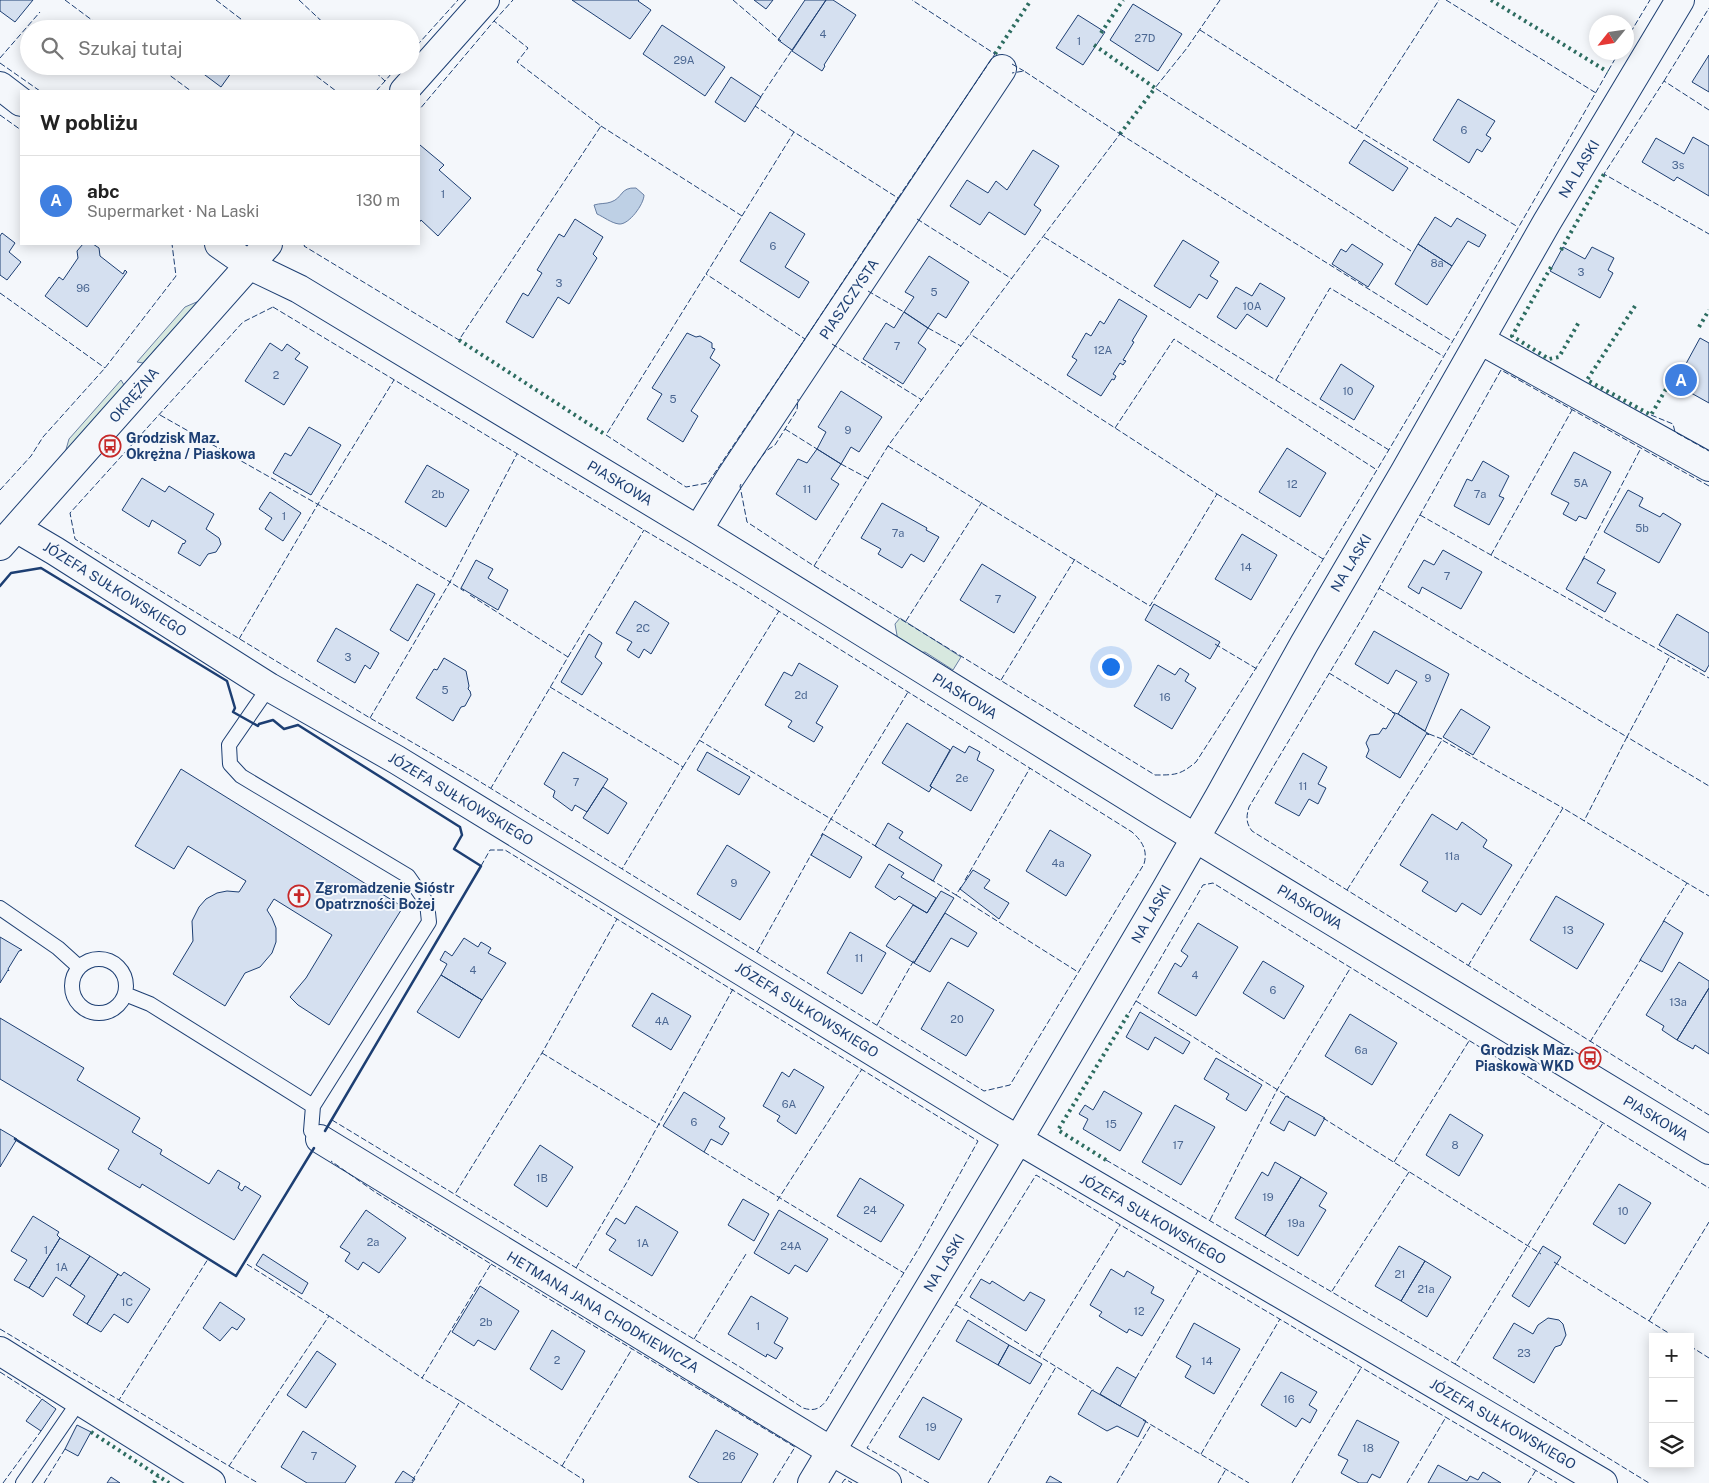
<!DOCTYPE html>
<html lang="pl">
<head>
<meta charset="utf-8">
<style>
	body { margin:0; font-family:"Public Sans",sans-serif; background:#f6f6f6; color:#222 }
	.controls { position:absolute; right:15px; bottom:15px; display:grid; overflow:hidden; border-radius:0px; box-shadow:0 2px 12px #0003 }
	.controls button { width:45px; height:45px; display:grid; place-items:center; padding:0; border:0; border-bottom:1px solid #e0e0e0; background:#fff; color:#222; font:25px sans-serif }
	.compass { position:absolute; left:1589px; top:15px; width:45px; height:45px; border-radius:50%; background:#fff; box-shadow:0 2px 12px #0003; rotate:240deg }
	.you { position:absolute; left:1110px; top:666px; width:18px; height:18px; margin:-12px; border:4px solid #fff; border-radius:50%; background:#1a73e8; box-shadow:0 0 0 8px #1a73e833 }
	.badge { display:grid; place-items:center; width:32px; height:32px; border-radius:50%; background:#c62828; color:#fff; font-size:16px; font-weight:700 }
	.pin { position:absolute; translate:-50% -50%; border:2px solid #fff; box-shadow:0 1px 5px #0006 }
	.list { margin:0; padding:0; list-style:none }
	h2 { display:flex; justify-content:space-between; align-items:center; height:65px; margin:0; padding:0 20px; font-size:21px }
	h2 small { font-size:16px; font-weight:400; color:#767676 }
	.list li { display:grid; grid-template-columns:32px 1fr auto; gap:15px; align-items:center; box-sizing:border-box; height:90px; padding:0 20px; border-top:1px solid #e0e0e0 }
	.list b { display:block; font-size:19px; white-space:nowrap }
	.list p { margin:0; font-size:16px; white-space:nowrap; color:#767676 }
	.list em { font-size:16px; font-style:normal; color:#767676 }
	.icon { flex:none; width:28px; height:28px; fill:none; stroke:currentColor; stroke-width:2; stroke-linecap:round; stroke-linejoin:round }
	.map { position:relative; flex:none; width:1709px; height:1483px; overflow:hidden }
	.search { position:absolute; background:#fff; box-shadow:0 2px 12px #0003; left:20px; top:20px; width:400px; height:55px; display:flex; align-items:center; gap:12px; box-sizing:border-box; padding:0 18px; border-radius:28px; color:#767676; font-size:19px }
	.panel { position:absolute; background:#fff; box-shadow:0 2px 12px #0003; left:20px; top:90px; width:400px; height:155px; border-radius:0px }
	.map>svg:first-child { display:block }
	.green { fill:#d7e8df; stroke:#687fa3 }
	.water { fill:#bed0e5; stroke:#687fa3 }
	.building { fill:#d5e0f0; stroke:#1d3f73 }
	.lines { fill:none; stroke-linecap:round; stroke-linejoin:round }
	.service-casing { stroke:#1d3f73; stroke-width:16 }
	.minor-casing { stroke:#1d3f73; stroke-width:30 }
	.service { stroke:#f4f7fb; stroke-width:14 }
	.minor { stroke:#f4f7fb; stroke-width:28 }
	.hedge { stroke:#2c6c60; stroke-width:4; stroke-dasharray:2.5 4; stroke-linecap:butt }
	.fence { stroke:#1d3f73; stroke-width:1; stroke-dasharray:6 2.5; stroke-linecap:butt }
	.wall { stroke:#1d3f73; stroke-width:2.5 }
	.labels { text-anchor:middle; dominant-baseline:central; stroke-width:4; stroke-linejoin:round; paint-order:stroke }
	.number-label { font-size:11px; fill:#4b6792 }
	.street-label { font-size:14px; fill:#1d3f73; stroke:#f4f7fb }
	.poi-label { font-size:14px; font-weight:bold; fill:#1d3f73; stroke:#f4f7fb; text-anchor:start }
</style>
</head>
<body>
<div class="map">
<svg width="1709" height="1483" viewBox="0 0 1709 1483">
	<rect width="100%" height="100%" fill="#f4f7fb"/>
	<path class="green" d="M 199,301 L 143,363 L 137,362 L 185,307 Z
		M 121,380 L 124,385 L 65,453 L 69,439 Z
		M 900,618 L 961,657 L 953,670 L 925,652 L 918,653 L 898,641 L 895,624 Z"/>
	<path class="water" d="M 636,188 L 644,195 C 644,204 629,225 619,224 C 611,223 604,217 597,214 L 594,205 C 600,203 606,204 611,202 C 623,198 620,187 636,188 Z"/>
	<path class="building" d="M 0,0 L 33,0 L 15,22 L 0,11 Z
		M 572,0 L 639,0 L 638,1 L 651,10 L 630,39 Z
		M 754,0 L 773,0 L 766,9 Z
		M 805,0 L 826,0 L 792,50 L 778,40 Z
		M 826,0 L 833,0 L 856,15 L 824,65 L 825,66 L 822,71 L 792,51 Z
		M 1133,4 L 1182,34 L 1158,71 L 1110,40 Z
		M 1078,15 L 1105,32 L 1083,65 L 1056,48 Z
		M 662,25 L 725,67 L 705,96 L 643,54 Z
		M 1709,55 L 1709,92 L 1692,82 Z
		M 193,66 L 236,66 L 221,87 Z
		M 731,77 L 761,97 L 745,122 L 715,102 Z
		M 1458,99 L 1495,121 L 1486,135 L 1491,138 L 1482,152 L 1477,149 L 1469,163 L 1433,140 Z
		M 1693,137 L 1709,146 L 1709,196 L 1677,177 L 1674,181 L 1642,162 L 1656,138 L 1684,154 Z
		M 1364,140 L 1408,168 L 1393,191 L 1349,163 Z
		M 420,145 L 444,165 L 439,170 L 471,198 L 438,236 L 421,220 L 419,223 L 419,147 Z
		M 1033,150 L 1059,166 L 1034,205 L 1041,210 L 1025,235 L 989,212 L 980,225 L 950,206 L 967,180 L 988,193 L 996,181 L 1007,190 Z
		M 770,212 L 805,234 L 785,267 L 809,282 L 799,298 L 740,261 Z
		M 1435,217 L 1451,227 L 1457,218 L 1486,235 L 1479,247 L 1468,241 L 1452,266 L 1418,244 Z
		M 575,219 L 603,237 L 593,254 L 597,258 L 569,304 L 558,297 L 533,338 L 506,322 L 523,293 L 528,296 L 542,273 L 537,270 L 559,234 L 564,237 Z
		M 2,233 L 15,243 L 9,252 L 21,262 L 7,280 L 0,275 L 0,236 Z
		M 1183,240 L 1219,262 L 1210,276 L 1218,281 L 1207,299 L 1199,294 L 1190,308 L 1154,286 Z
		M 83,244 L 93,244 L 99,248 L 100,256 L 123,274 L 125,270 L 127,272 L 87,327 L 45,296 L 59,277 L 63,280 L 78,258 L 77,251 Z
		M 1352,244 L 1383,264 L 1368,287 L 1332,264 L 1341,249 L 1346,252 Z
		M 1418,244 L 1452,266 L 1427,305 L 1395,284 Z
		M 1563,247 L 1585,259 L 1592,247 L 1614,258 L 1608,270 L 1613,273 L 1600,298 L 1550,271 Z
		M 929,256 L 969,282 L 946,318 L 938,313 L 928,328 L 904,312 L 914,297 L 905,292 Z
		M 1260,283 L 1285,298 L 1267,327 L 1247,314 L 1236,329 L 1217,317 L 1236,287 L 1252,296 Z
		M 1119,299 L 1147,316 L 1132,341 L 1134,342 L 1123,360 L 1126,361 L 1123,365 L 1120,363 L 1113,374 L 1116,376 L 1114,380 L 1112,379 L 1101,396 L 1067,375 L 1077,360 L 1072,357 L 1086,333 L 1091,336 L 1100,321 L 1104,324 Z
		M 904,312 L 928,328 L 918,343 L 926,349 L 903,384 L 863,359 L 886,323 L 894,328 Z
		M 687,333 L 696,337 L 700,336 L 712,343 L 712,348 L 715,349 L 710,358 L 720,365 L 691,411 L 698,416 L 683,442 L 647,419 L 662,394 L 652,388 Z
		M 1700,338 L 1709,343 L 1709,403 L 1675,384 Z
		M 270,343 L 282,351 L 287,344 L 300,353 L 295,359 L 308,367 L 284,405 L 245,381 Z
		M 1341,364 L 1374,386 L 1354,420 L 1320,399 Z
		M 841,391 L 882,417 L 859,452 L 851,447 L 841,464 L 817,449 L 826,432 L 818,427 Z
		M 309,427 L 341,445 L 311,495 L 273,473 L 285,453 L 291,456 Z
		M 1287,448 L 1326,473 L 1300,517 L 1259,492 Z
		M 817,449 L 841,464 L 831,479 L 839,484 L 816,520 L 776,494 L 798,459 L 807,463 Z
		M 1574,452 L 1611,472 L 1586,519 L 1579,516 L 1576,521 L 1563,514 L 1569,503 L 1551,494 Z
		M 1483,461 L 1509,476 L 1499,496 L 1504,498 L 1489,525 L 1454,506 L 1467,479 L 1472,481 Z
		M 427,465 L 469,490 L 446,527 L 405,502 Z
		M 142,478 L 165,492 L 169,486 L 214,514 L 206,529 L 219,538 L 221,544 L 216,552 L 208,554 L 200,566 L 178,553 L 183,543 L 184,544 L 186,541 L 152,520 L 149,527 L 122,510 Z
		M 1628,490 L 1643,498 L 1639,506 L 1660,517 L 1663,513 L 1681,524 L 1659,563 L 1604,532 Z
		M 270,492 L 301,513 L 283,541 L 265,529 L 272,518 L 259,509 Z
		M 882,503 L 927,528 L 926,530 L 939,537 L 924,562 L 911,554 L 902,568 L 878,554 L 881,549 L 861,538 Z
		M 1242,534 L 1277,555 L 1251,600 L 1215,579 Z
		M 1443,550 L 1482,572 L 1461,609 L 1422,587 L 1419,594 L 1408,587 L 1424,560 L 1434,565 Z
		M 1584,558 L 1605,570 L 1597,583 L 1616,593 L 1605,612 L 1566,589 Z
		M 476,560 L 493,569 L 488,578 L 508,590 L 498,610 L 461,588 Z
		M 982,564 L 1036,597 L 1014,633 L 960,600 Z
		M 417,584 L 435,594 L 408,641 L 390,630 Z
		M 635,601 L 669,623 L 651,654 L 644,649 L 639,658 L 627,650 L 632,642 L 616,633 Z
		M 1154,604 L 1220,642 L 1210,659 L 1145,620 Z
		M 1677,614 L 1709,633 L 1709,665 L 1705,672 L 1659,645 Z
		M 336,628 L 379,653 L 370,669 L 365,665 L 355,683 L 317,661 Z
		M 1374,631 L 1449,674 L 1425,731 L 1398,714 L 1417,682 L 1396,670 L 1388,684 L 1355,664 Z
		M 589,634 L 602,643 L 595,657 L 602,663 L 582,695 L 561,682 Z
		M 444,658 L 466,671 L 469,686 L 468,689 L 470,691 L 471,695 L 465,706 L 461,707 L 453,721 L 416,698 L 434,669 L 437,670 Z
		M 799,663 L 838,686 L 816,723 L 823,727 L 814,742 L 788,727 L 792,721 L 765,705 L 784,672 L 792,676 Z
		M 1158,665 L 1175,675 L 1180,668 L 1189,674 L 1185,681 L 1196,688 L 1172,729 L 1134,706 Z
		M 1461,709 L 1490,727 L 1473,755 L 1443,737 Z
		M 1392,712 L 1398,714 L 1429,734 L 1428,735 L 1427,733 L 1400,778 L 1366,757 L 1369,750 L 1366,743 L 1370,735 L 1379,734 L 1383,728 L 1386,729 L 1395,714 Z
		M 907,723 L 950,750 L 930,786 L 932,787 L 929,792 L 882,763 Z
		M 953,746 L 965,753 L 969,746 L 980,752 L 977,760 L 994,770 L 971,811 L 930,786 Z
		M 563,752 L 608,779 L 587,812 L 575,805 L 572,811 L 553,797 L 555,791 L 544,784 Z
		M 707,752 L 750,777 L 739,795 L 697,770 Z
		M 1303,753 L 1327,767 L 1318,784 L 1326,788 L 1318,804 L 1309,799 L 1299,816 L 1275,803 Z
		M 181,769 L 403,907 L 329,1025 L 298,1005 L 290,997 L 306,978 L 332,935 L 274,899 L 267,910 L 272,918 L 276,928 L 276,942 L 272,953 L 260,967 L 245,973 L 225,1006 L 173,974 L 193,941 L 192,921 L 199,907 L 206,899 L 217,893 L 227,891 L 239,892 L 246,881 L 188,846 L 174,869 L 135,846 Z
		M 603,787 L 627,803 L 608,834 L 583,818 Z
		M 1432,814 L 1457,830 L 1462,822 L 1487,840 L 1483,847 L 1512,865 L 1481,915 L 1462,903 L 1456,912 L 1422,891 L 1428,882 L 1400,865 Z
		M 888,823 L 903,832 L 899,838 L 942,865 L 933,881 L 875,846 Z
		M 1050,830 L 1091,855 L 1066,896 L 1026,871 Z
		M 823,834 L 862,857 L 850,878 L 811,855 Z
		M 727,845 L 770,872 L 740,920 L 697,894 Z
		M 889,864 L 904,873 L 901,877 L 936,898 L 927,913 L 899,896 L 895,900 L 875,887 Z
		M 973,870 L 990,880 L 984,888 L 1009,903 L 999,919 L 960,889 Z
		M 941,891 L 954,898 L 914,963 L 886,946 L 913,905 L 927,913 Z
		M 1556,896 L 1604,924 L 1577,969 L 1530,940 Z
		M 945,913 L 977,933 L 968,947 L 951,938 L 930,972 L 914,963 Z
		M 1664,921 L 1683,933 L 1662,972 L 1640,960 Z
		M 1198,923 L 1238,947 L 1196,1016 L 1158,993 L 1175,963 L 1181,967 L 1188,956 L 1181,951 Z
		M 850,932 L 886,953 L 862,994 L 827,973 Z
		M 0,937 L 22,950 L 19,951 L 8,969 L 9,971 L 8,970 L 0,983 Z
		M 464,938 L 478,947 L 481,942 L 491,948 L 488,953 L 506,963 L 482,1000 L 441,975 L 447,964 L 440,960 L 445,951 L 452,956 Z
		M 1263,961 L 1304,986 L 1284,1019 L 1243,993 Z
		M 1679,962 L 1709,981 L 1709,988 L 1677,1040 L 1662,1030 L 1664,1026 L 1646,1015 Z
		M 441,975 L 482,1000 L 459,1038 L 417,1012 Z
		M 948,982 L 994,1010 L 966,1056 L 921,1029 Z
		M 1709,988 L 1709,1054 L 1695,1045 L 1693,1049 L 1677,1040 Z
		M 652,993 L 691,1016 L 671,1050 L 632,1026 Z
		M 1140,1012 L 1190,1042 L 1183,1054 L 1155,1037 L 1148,1050 L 1126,1037 Z
		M 1350,1014 L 1397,1043 L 1372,1085 L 1325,1056 Z
		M 0,1018 L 84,1068 L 77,1080 L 140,1118 L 132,1132 L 162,1150 L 160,1154 L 209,1184 L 218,1170 L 240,1183 L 238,1188 L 242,1191 L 245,1186 L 261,1196 L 234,1240 L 142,1184 L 140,1188 L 108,1169 L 119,1150 L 0,1079 Z
		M 1216,1058 L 1262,1085 L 1246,1111 L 1226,1099 L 1229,1094 L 1204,1079 Z
		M 794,1069 L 824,1087 L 796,1134 L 777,1121 L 780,1116 L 763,1106 L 782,1072 L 789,1077 Z
		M 1104,1091 L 1142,1113 L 1120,1151 L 1083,1129 L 1088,1119 L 1079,1114 L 1085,1105 L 1093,1110 Z
		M 684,1092 L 725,1118 L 719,1127 L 729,1133 L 722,1145 L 711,1139 L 704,1152 L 663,1126 Z
		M 1286,1096 L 1325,1118 L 1315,1136 L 1289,1121 L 1284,1131 L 1270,1123 Z
		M 1175,1105 L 1215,1127 L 1181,1185 L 1142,1162 Z
		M 1450,1114 L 1483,1135 L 1459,1176 L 1426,1155 Z
		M 0,1129 L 17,1139 L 0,1167 Z
		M 540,1145 L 573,1167 L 547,1207 L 514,1185 Z
		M 1275,1162 L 1301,1177 L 1265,1236 L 1235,1218 L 1262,1172 L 1268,1176 Z
		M 1301,1177 L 1327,1193 L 1319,1206 L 1326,1210 L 1298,1256 L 1265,1236 Z
		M 860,1178 L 904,1205 L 881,1242 L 837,1216 Z
		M 1619,1184 L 1651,1203 L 1625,1244 L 1593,1224 Z
		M 743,1199 L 769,1214 L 754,1241 L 728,1225 Z
		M 636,1206 L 678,1232 L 652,1276 L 609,1250 L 616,1240 L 606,1234 L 616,1218 L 625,1224 Z
		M 366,1210 L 406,1238 L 379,1273 L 363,1262 L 358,1270 L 345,1261 L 350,1253 L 340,1247 Z
		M 779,1210 L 828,1239 L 807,1272 L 795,1265 L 789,1274 L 754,1253 Z
		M 33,1216 L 59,1232 L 57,1235 L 60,1238 L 29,1288 L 14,1280 L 27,1260 L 11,1251 Z
		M 60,1238 L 90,1256 L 70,1286 L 56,1277 L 43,1297 L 29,1288 Z
		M 1399,1246 L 1425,1261 L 1401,1301 L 1375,1286 Z
		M 1543,1246 L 1561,1257 L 1529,1307 L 1512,1296 Z
		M 263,1254 L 308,1283 L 302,1294 L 256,1265 Z
		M 90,1256 L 118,1274 L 87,1324 L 73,1315 L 85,1296 L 70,1286 Z
		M 1425,1261 L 1451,1277 L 1427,1317 L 1401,1301 Z
		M 1111,1269 L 1124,1277 L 1127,1271 L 1154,1287 L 1151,1293 L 1164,1300 L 1142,1336 L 1129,1329 L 1127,1333 L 1099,1316 L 1102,1312 L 1090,1305 Z
		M 124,1272 L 150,1289 L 128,1323 L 114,1314 L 101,1332 L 87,1324 L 118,1274 L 121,1276 Z
		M 981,1279 L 990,1284 L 992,1281 L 1024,1301 L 1030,1292 L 1045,1300 L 1026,1331 L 970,1297 Z
		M 480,1286 L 519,1311 L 495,1350 L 478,1340 L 474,1346 L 452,1332 Z
		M 751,1296 L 788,1318 L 774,1343 L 783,1348 L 776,1359 L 767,1354 L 766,1357 L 728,1334 Z
		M 220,1302 L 245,1319 L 237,1330 L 232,1327 L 220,1341 L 203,1328 Z
		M 1548,1318 L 1559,1320 L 1563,1324 L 1566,1335 L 1561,1345 L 1555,1347 L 1534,1383 L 1493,1358 L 1514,1323 L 1533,1334 L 1538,1325 Z
		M 968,1320 L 1009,1345 L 998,1365 L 956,1341 Z
		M 1194,1323 L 1240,1349 L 1214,1394 L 1185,1377 L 1191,1366 L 1176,1357 Z
		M 552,1330 L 585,1351 L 562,1390 L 530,1369 Z
		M 1009,1345 L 1042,1364 L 1030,1384 L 998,1365 Z
		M 317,1351 L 336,1364 L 306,1408 L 287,1395 Z
		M 1117,1367 L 1136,1378 L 1120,1406 L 1100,1394 Z
		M 1281,1372 L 1317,1392 L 1309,1405 L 1317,1410 L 1310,1423 L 1302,1418 L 1296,1427 L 1261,1405 Z
		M 1092,1390 L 1146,1421 L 1138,1437 L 1117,1426 L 1107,1431 L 1078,1414 Z
		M 923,1397 L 962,1419 L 939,1460 L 899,1437 Z
		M 42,1399 L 56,1409 L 41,1431 L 26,1421 Z
		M 1357,1420 L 1399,1442 L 1380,1478 L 1372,1474 L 1367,1483 L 1359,1483 L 1341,1473 L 1348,1460 L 1338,1455 Z
		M 77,1425 L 91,1432 L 78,1456 L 65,1449 Z
		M 716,1430 L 758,1454 L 741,1483 L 699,1483 L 689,1477 Z
		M 303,1431 L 356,1466 L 345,1483 L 307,1483 L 281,1467 Z
		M 1438,1465 L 1467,1481 L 1470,1476 L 1478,1480 L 1483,1472 L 1501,1483 L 1428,1483 Z
		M 403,1471 L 415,1479 L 412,1483 L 395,1483 Z
		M 1050,1476 L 1062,1483 L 1046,1483 Z
		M 111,1477 L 120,1483 L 107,1483 Z"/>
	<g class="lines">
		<g class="service-casing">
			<path id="service" d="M 269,687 L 229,745 L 230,764 L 241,776 L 408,876 L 427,903 L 429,922 L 313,1106
				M 0,908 L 58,948 L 79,967
				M72 986a27 27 0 1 1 54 0a27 27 0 1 1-54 0Z
				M 125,994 L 150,1004 L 313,1106 L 311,1131 L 320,1139
				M 23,1483 L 80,1400"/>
		</g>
		<g class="minor-casing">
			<path id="minor" d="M 0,86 L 21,102
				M 404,91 L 485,0
				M 219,244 L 249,265 L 299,289 L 698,530 L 1156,814 L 1709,1150
				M 1480,340 L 1709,467
				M 16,528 L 55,551 L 269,687 L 397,760 L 993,1125 L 1603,1483
				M 698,530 L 730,478 L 1002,69
				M 0,546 L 268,244
				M 320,1139 L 831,1451 L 887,1483
				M 0,1351 L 211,1483
				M 812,1483 L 1018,1140 L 1166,889 L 1219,797 L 1304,644 L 1404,473 L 1547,222 L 1680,0"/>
		</g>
		<use href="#service" class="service"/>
		<use href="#minor" class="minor"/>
		<path class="hedge" d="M 1491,0 L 1608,72
			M 1101,33 L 1123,0
			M 1094,45 L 1155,88 L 1120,134
			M 995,54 L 1031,0
			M 1561,250 L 1604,174
			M 1551,267 L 1512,336 L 1549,359 L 1559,357 L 1579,322
			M 1635,306 L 1587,380 L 1651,415 L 1670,382
			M 1699,327 L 1709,310
			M 459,340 L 606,435
			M 1106,1160 L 1058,1130 L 1129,1013
			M 91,1432 L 169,1483
			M 154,1483 L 158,1476"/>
		<path class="fence" d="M 65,0 L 104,29
			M 216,0 L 254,29
			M 299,0 L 330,29
			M 733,0 L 781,41
			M 1220,0 L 1187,48 L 1155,88 L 1411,251
			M 1446,0 L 1596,93
			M 494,21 L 513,0
			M 1200,30 L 1356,129 L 1518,227
			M 1626,40 L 1650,0
			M 411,52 L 458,0
			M 0,58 L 40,12
			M 0,63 L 40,91
			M 1012,64 L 1024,71
			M 157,66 L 191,91
			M 303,66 L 336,91
			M 369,66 L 385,81 L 398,66
			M 1664,81 L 1709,8
			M 376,91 L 385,81
			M 760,98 L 792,50 L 790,49
			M 756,105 L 755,106 L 794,132
			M 1709,110 L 1664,81 L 1604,174 L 1709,234
			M 0,115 L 21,130
			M 601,126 L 742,216 L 606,435 L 686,487 L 708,483 L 805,339 L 706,274
			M 1356,129 L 1439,0
			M 1120,134 L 1452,341
			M 898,198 L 995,54 L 912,0
			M 742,216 L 794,132 L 898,198 L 805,339
			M 917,219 L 1012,279
			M 1044,237 L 1389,450
			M 305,244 L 304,246 L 459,340 L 601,126 L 517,62 L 528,48 L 494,21 L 419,110
			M 868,291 L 904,312
			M 0,293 L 105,368
			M 273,307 L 644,530 L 737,585 L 1132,832 C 1142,841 1148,850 1144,864 L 1010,1085 L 984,1091 L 469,775 L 370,718 L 75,539 L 70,513 L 243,322 Z
			M 928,328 L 961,346
			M 832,344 L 922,400
			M 1276,380 L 1330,288 L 1443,356
			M 160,415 L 372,535 L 450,582 L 517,454
			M 1651,415 L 1673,424 L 1675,432 L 1709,451
			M 1115,428 L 1174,339 L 1377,470
			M 785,429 L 817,449
			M 888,446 L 1150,606 L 1217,494 L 970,334
			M 841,464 L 869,479
			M 752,470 L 766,451 L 775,445 L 797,410 L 798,399
			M 741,484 L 740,486 L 747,522 L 814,566 L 1155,775 C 1176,775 1180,775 1196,762 C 1346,531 1482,291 1619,52
			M 1709,486 L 1501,370 L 1363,617 L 1249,807 C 1246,817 1246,823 1252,831 L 1709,1115
			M 0,490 L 31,456 L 43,437 L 105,368 L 176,276 L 172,244
			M 1217,494 L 1323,559
			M 1420,515 L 1670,656 L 1627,737 L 1709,786
			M 1491,555 L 1572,410
			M 1582,561 L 1641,448
			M 814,566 L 888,446 L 961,346 L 1120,134 L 1024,71 L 1012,73
			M 1379,588 L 1627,737 L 1584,821
			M 470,595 L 568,657 L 491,788
			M 906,621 L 982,502
			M 239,639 L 318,504 L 394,380
			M 1215,644 L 1257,669
			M 1670,656 L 1709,678
			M 568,657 L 644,530
			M 1329,673 L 1393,712
			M 1001,680 L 1075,559
			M 550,687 L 683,767 L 622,869
			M 370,718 L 450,582 L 464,591
			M 1429,734 L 1442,739
			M 699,740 L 831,819 L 821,836
			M 683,767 L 779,611
			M 877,847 L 831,819 L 908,692
			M 481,866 L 490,850 L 505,850 L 617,919
			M 930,879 L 956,895 L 961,887
			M 965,880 L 1030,768
			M 1347,890 L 1442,740 L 1563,808
			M 956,895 L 1078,972
			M 1663,922 L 1687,883 L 1709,896
			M 757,952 L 812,853
			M 1468,966 L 1563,808 L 1687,883
			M 1136,1001 L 1289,1097
			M 1129,1013 L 1203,885 L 1213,883 L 1709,1188
			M 877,1025 L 914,960
			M 1590,1042 L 1641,959
			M 542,1053 L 660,1125
			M 1323,1118 L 1541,1254
			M 332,1120 L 740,1367 L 803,1408 C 813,1411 819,1410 826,1401 L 919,1248 L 978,1141 L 617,919 L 542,1053 L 455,1194
			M 704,1152 L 904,1273
			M 1106,1160 L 1455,1364 L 1603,1123
			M 1394,1162 L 1469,1041
			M 777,1201 L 862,1069
			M 1210,1220 L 1277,1090 L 1351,967
			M 1554,1262 L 1675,1337
			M 491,1264 L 795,1447 L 773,1483
			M 576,1268 L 627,1182 L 733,989
			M 1332,1291 L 1409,1172
			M 956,1305 L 1094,1390
			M 329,1316 L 422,1378 L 491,1264 L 375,1192 L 331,1161
			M 1649,1321 L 1709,1222
			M 0,1329 L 119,1400 L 208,1259
			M 694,1339 L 746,1254
			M 1690,1346 L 1709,1358
			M 1039,1357 L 1120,1225
			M 1455,1364 L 1649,1483
			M 0,1372 L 42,1399
			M 1136,1378 L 1198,1271
			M 119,1400 L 229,1466 L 329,1316 L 245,1263
			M 460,1401 L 584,1480 L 583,1483
			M 1143,1420 L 1249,1483
			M 1201,1454 L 1280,1319
			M 229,1466 L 258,1483
			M 562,1466 L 632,1349
			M 412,1481 L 460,1401 L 422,1378
			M 3,1483 L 41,1431
			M 44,1483 L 65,1449
			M 842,1483 L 845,1479 L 852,1483
			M 929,1483 L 867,1448 L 1036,1175 L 1557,1483
			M 988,1483 L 1056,1367
			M 1117,1483 L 1151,1425
			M 1218,1483 L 1226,1469
			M 1292,1483 L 1361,1368
			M 1407,1483 L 1446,1417
			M 1528,1483 L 1536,1470"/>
		<path class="wall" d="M 0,586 L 11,573 L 41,568 L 227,681 L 235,708 L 233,712 L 258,726 L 259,724 L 273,720 L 284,729 L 298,725 L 460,827 L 462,835 L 454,849 L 481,866 L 325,1131
			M 15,1139 L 236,1276 L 314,1148"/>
	</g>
	<defs>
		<g id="bus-ring" transform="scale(1.125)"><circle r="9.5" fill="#f4f7fb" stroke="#c62828" stroke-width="1.5"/><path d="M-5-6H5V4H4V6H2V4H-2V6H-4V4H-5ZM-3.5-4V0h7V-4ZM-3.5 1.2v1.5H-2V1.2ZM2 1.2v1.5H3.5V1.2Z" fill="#c62828"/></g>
		<g id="church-ring" transform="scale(1.125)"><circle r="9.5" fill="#f4f7fb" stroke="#c62828" stroke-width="1.5"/><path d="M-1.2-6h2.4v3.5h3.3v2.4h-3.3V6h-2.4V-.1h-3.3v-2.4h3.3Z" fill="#c62828"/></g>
	</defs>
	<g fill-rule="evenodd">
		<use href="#bus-ring" x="110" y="446"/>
		<use href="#church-ring" x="299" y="896"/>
		<use href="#bus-ring" x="1590" y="1058"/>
	</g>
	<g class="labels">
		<g class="number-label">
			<text x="823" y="34">4</text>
			<text x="1145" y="38">27D</text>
			<text x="1079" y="41">1</text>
			<text x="684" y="60">29A</text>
			<text x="1464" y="130">6</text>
			<text x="1678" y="165">3s</text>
			<text x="443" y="194">1</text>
			<text x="773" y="246">6</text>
			<text x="1437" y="263">8a</text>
			<text x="1581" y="272">3</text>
			<text x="559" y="283">3</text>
			<text x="83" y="288">96</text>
			<text x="934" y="292">5</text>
			<text x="1252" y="306">10A</text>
			<text x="897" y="346">7</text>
			<text x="1103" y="350">12A</text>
			<text x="276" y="375">2</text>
			<text x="1348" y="391">10</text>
			<text x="673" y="399">5</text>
			<text x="848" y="430">9</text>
			<text x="1581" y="483">5A</text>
			<text x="1292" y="484">12</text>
			<text x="807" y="489">11</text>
			<text x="438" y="494">2b</text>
			<text x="1480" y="494">7a</text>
			<text x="284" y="516">1</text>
			<text x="1642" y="528">5b</text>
			<text x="898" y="533">7a</text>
			<text x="1246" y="567">14</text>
			<text x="1447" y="576">7</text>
			<text x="998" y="599">7</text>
			<text x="643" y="628">2C</text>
			<text x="348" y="657">3</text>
			<text x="1428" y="678">9</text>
			<text x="445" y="690">5</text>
			<text x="801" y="695">2d</text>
			<text x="1165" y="697">16</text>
			<text x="962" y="778">2e</text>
			<text x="576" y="782">7</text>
			<text x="1303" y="786">11</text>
			<text x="1452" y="856">11a</text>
			<text x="1058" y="863">4a</text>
			<text x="734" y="883">9</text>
			<text x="1568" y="930">13</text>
			<text x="859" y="958">11</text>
			<text x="473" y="970">4</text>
			<text x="1195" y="975">4</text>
			<text x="1273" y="990">6</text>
			<text x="1678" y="1002">13a</text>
			<text x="957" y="1019">20</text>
			<text x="662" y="1021">4A</text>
			<text x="1361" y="1050">6a</text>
			<text x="789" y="1104">6A</text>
			<text x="694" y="1122">6</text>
			<text x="1111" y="1124">15</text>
			<text x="1178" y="1145">17</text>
			<text x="1455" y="1145">8</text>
			<text x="542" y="1178">1B</text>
			<text x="1268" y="1197">19</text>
			<text x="870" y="1210">24</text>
			<text x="1623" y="1211">10</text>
			<text x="1296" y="1223">19a</text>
			<text x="373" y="1242">2a</text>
			<text x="643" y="1243">1A</text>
			<text x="791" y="1246">24A</text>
			<text x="46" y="1250">1</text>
			<text x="62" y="1267">1A</text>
			<text x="1400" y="1274">21</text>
			<text x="1426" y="1289">21a</text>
			<text x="127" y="1302">1C</text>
			<text x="1139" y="1311">12</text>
			<text x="486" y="1322">2b</text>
			<text x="758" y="1326">1</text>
			<text x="1524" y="1353">23</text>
			<text x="557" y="1360">2</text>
			<text x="1207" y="1361">14</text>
			<text x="1289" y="1399">16</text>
			<text x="931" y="1427">19</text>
			<text x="1368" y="1448">18</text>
			<text x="314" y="1456">7</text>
			<text x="729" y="1456">26</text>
		</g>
		<g class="street-label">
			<text transform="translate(1579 169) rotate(-59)">NA LASKI</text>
			<text transform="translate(849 299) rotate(-56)">PIASZCZYSTA</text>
			<text transform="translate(134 395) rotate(-49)">OKRĘŻNA</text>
			<text transform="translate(620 483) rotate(31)">PIASKOWA</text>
			<text transform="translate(1351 563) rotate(-59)">NA LASKI</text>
			<text transform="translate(115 589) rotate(32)">JÓZEFA SUŁKOWSKIEGO</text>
			<text transform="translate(965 696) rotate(32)">PIASKOWA</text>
			<text transform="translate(461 799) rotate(31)">JÓZEFA SUŁKOWSKIEGO</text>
			<text transform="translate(1310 907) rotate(31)">PIASKOWA</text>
			<text transform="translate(1151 914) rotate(-60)">NA LASKI</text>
			<text transform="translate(807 1010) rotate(32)">JÓZEFA SUŁKOWSKIEGO</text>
			<text transform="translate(1656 1118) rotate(31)">PIASKOWA</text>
			<text transform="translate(1153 1219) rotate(30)">JÓZEFA SUŁKOWSKIEGO</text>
			<text transform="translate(944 1263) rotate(-59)">NA LASKI</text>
			<text transform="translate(603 1312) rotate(31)">HETMANA JANA CHODKIEWICZA</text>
			<text transform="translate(1503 1424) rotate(30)">JÓZEFA SUŁKOWSKIEGO</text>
		</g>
		<g class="poi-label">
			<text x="126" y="438">Grodzisk Maz.<tspan x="126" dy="16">Okrężna / Piaskowa</tspan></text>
			<text x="315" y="888">Zgromadzenie Sióstr<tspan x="315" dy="16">Opatrzności Bożej</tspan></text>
			<text x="1574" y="1050" text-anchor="end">Grodzisk Maz.<tspan x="1574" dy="16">Piaskowa WKD</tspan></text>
		</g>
	</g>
</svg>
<div class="controls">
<button>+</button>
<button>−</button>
<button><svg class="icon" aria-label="layers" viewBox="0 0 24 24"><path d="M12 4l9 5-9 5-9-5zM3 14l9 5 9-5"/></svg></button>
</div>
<svg class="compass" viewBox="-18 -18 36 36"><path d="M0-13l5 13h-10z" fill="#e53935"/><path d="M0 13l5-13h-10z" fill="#767676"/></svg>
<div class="you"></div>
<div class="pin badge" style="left:1681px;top:380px;background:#3f7fe0">A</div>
<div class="search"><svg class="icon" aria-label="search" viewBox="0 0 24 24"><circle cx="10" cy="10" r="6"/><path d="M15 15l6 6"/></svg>Szukaj tutaj</div>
<section class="panel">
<h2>W pobliżu<small></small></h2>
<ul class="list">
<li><span class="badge" style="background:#3f7fe0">A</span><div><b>abc</b><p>Supermarket · Na Laski</p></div><em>130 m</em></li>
</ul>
</section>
</div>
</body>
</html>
